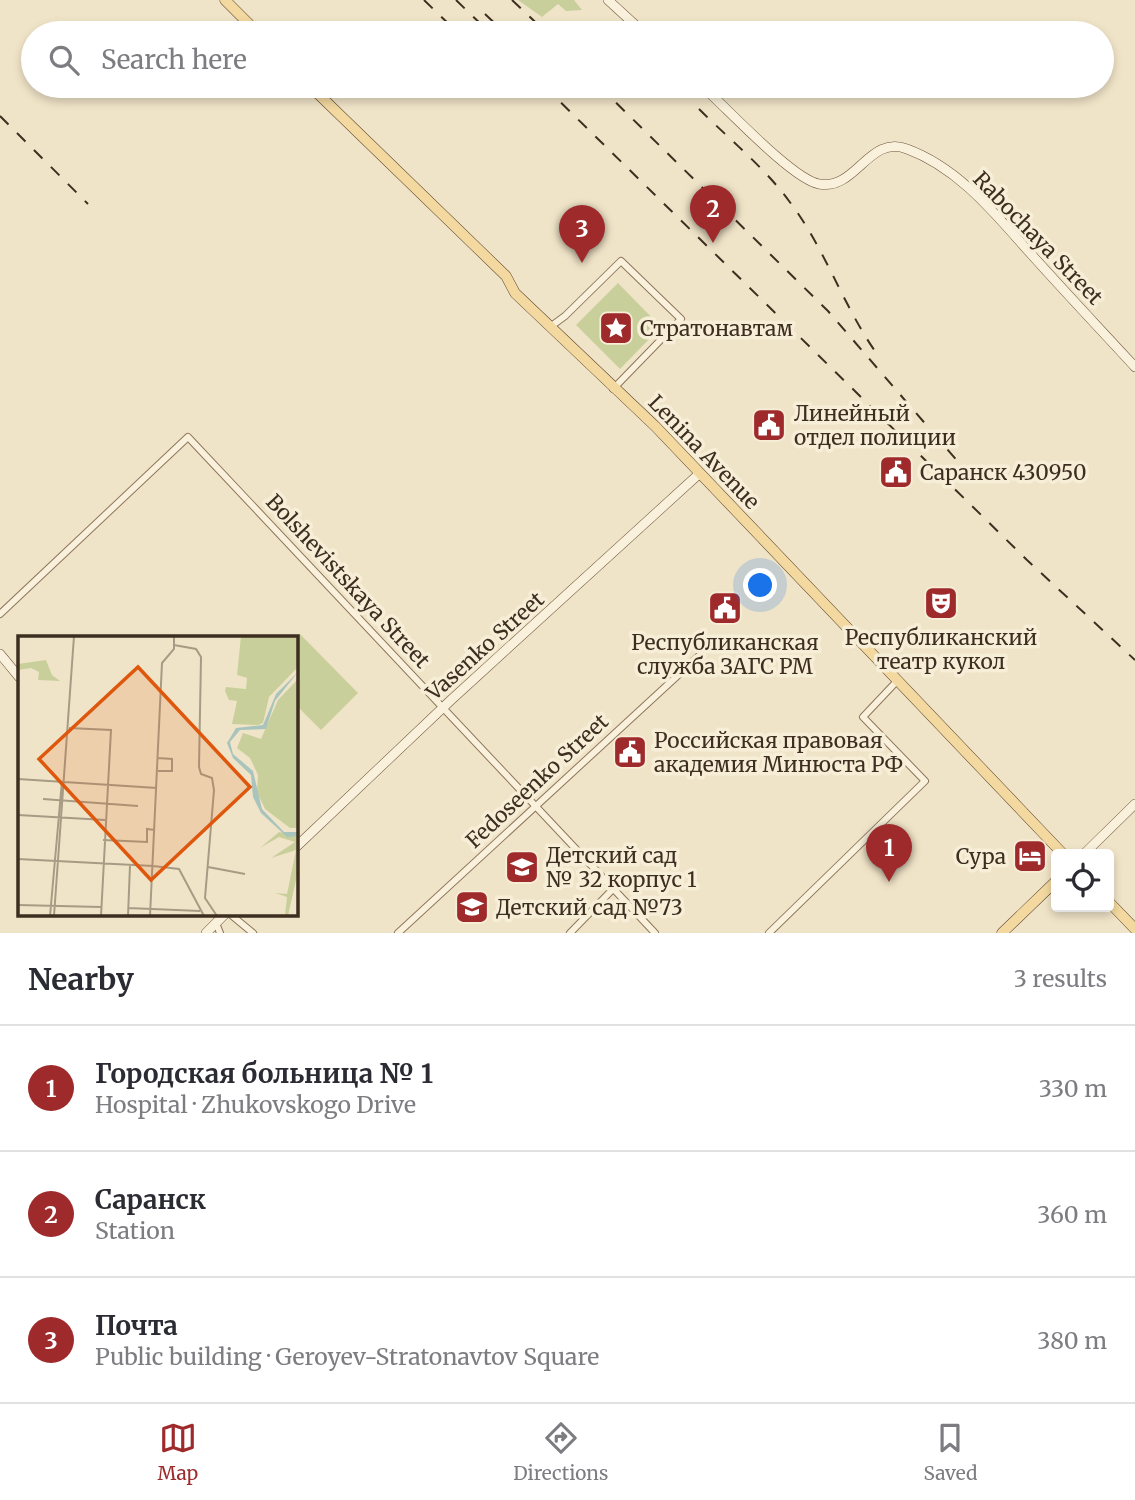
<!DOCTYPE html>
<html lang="en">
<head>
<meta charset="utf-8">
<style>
	body { margin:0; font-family:Merriweather,serif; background:#f7f7f7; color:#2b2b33 }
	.controls { position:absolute; right:21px; bottom:21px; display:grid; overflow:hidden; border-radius:7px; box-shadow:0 4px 10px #0003 }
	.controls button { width:63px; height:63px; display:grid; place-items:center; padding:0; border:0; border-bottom:2px solid #e1e1e2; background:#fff; color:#2b2b33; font:35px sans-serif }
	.you { position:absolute; left:761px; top:586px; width:24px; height:24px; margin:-18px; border:5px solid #fff; border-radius:50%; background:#1a73e8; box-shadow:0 0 0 10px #1a73e833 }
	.badge { display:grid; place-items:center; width:46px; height:46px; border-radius:50%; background:#9e2a2b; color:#fff; font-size:23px; font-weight:700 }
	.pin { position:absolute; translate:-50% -58px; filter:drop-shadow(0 2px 4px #0008) }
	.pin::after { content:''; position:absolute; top:37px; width:24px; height:21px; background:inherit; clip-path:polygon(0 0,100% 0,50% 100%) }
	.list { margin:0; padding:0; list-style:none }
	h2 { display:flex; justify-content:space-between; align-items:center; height:91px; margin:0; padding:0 28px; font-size:30px }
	h2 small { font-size:23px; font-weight:400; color:#7c7c81 }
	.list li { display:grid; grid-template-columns:46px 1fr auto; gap:21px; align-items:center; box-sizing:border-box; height:126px; padding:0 28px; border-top:2px solid #e1e1e2 }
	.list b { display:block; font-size:26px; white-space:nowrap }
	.list p { margin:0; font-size:23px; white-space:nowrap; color:#7c7c81 }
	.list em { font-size:23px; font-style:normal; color:#7c7c81 }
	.icon { flex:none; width:38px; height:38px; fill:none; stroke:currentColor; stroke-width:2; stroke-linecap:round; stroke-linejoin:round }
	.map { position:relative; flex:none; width:1135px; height:933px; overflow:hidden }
	.search { position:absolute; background:#fff; box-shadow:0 4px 10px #0003; left:21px; right:21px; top:21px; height:77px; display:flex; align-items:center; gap:18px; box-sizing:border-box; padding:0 24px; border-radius:38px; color:#7c7c81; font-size:26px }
	.sheet { height:469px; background:#fff }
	nav { display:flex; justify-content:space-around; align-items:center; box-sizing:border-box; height:98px; border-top:2px solid #e1e1e2; background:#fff; font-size:19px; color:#7c7c81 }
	nav a { display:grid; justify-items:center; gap:4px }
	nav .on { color:#9e2a2b }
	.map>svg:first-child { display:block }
	.green { fill:#c9cf9b }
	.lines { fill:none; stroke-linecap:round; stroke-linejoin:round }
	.street-casing { stroke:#8d765c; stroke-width:8 }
	.secondary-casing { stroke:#6f573f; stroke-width:10 }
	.primary-casing { stroke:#5b4430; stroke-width:11 }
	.street { stroke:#faf1dc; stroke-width:6 }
	.secondary { stroke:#faf1dc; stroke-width:9 }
	.primary { stroke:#f3d9a0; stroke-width:10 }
	.rail { stroke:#3d2e20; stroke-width:2; stroke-dasharray:12 12; stroke-linecap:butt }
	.labels { text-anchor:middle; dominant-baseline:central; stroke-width:7; stroke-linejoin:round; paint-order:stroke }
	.street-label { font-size:21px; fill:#3d2e20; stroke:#f7eed8 }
	.poi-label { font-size:21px; fill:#3d2e20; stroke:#f7eed8; text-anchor:start }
	.inset-road { fill:none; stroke:#a89b85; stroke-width:2 }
	.view { fill:#df570d; fill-opacity:0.15; stroke:#df570d; stroke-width:3.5 }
	.inset-edge { fill:none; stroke:#3d2e20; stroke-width:3.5 }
</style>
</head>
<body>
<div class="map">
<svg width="1135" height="933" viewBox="0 0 1135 933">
	<rect width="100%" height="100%" fill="#f0e4c8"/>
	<path class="green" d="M 518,0 L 574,0 L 582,10 L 566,11 L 558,4 L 542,17 Z
		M 618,283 L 661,327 L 620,369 L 576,325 Z
		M 300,634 L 358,693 L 321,730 L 296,705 L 296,638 Z"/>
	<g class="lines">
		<g class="street-casing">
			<path id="street" d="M 550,327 L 565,316 L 621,261 L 681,319 L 613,389
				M 0,614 L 188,437 L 655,933
				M 230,914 L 253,933
				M 216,923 L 220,933
				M 398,933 L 700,655
				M 570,933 L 613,889
				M 769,933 L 925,781 L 863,717 L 897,681"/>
		</g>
		<g class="secondary-casing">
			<path id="secondary" d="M 608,0 L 644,33
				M 702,86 C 726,107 792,179 819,184 C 856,191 869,134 907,149 C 959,168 995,214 1031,254 C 1065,292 1100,329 1135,367
				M 0,654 L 19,677
				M 296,847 L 451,700 L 700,473
				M 1084,854 L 1135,804
				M 206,933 L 225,914"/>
		</g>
		<g class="primary-casing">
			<path id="primary" d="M 225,0 L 258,33
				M 310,86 L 506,276 L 515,293 L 655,426 L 1063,854
				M 1109,902 L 1135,929
				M 1002,933 L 1056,881"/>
		</g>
		<use href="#street" class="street"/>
		<use href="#secondary" class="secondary"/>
		<use href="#primary" class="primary"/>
		<path class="rail" d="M 424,0 L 458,33
			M 456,0 L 490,33
			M 512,0 L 547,33
			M 485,14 L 505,33
			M 544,86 L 1027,560 L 1135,660
			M 599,86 L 828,311 L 960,464
			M 699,109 C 729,139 764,167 789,201 C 825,248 843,306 877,354
			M 0,116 L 88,204"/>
	</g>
	<defs>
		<g id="sight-square" transform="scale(1.75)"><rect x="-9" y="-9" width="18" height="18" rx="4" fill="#9e2a2b" stroke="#f7eed8"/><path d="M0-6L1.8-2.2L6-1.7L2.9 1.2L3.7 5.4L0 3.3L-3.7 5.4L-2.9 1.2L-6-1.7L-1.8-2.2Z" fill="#fff"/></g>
		<g id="civic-square" transform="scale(1.75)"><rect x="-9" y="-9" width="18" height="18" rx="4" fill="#9e2a2b" stroke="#f7eed8"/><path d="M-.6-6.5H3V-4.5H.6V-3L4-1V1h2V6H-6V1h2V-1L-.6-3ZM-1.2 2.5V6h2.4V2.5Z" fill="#fff"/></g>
		<g id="theatre-square" transform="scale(1.75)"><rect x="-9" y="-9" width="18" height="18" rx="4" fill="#9e2a2b" stroke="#f7eed8"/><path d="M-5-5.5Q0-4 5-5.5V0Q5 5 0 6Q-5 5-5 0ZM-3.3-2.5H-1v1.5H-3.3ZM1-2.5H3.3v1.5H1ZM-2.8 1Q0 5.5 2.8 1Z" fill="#fff"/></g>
		<g id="hotel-square" transform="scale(1.75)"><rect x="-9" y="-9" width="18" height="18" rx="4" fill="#9e2a2b" stroke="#f7eed8"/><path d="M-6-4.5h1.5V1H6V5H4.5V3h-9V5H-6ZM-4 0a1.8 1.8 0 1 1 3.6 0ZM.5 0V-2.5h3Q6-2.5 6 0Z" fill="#fff"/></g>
		<g id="school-square" transform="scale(1.75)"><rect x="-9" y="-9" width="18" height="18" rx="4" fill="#9e2a2b" stroke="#f7eed8"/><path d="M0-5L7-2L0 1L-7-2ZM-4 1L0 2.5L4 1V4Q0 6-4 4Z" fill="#fff"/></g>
	</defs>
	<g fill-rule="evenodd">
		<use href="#sight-square" x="616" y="328"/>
		<use href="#civic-square" x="769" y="425"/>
		<use href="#civic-square" x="896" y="472"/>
		<use href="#theatre-square" x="941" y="603"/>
		<use href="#civic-square" x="725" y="608"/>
		<use href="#civic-square" x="630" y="752"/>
		<use href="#hotel-square" x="1030" y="856"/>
		<use href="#school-square" x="522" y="867"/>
		<use href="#school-square" x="472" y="907"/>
	</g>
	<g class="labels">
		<g class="street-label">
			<text transform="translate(1038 238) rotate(46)">Rabochaya Street</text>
			<text transform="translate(704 452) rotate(46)">Lenina Avenue</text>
			<text transform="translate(348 581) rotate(47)">Bolshevistskaya Street</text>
			<text transform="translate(485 646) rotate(-42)">Vasenko Street</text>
			<text transform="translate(537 781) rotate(-43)">Fedoseenko Street</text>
		</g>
		<g class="poi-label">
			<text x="640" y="328">Стратонавтам</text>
			<text x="794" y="413">Линейный<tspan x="794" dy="24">отдел полиции</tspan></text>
			<text x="920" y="472">Саранск 430950</text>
			<text x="941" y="637" text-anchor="middle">Республиканский<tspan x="941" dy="24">театр кукол</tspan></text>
			<text x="725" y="642" text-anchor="middle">Республиканская<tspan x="725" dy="24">служба ЗАГС РМ</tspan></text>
			<text x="654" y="740">Российская правовая<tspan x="654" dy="24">академия Минюста РФ</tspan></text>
			<text x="546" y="855">Детский сад<tspan x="546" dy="24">№ 32 корпус 1</tspan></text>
			<text x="1006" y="856" text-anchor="end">Сура</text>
			<text x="496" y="907">Детский сад №73</text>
		</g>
	</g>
	<g transform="translate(18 636)">
		<rect width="280" height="280" fill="#f0e4c8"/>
		<path d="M 223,0 L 280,0 L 280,31 L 251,61 L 245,87 L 240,89 L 214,88 L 219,65 L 211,64 L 207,55 L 208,51 L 228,53 L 229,42 L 219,39 ZM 28,24 L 34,39 L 42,45 L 20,44 L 21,36 L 13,32 L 0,34 L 0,28 ZM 280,43 L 280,192 L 272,192 L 247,173 L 239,156 L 240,139 L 232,122 L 219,112 L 225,97 L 243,103 L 260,64 ZM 261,196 L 280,200 L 280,235 L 270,280 L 259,280 L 267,279 L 269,261 L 257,257 L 269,258 L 278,214 L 253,222 L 277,206 L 261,201 L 242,212 Z" fill="#c9cf9b"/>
		<path d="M 280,36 L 257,65 L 248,93 L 222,94 L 212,106 L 215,118 L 235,135 L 244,173 L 266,196 L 280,196 L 280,200 L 269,201 L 243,177 L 235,161 L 233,139 L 215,122 L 209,107 L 218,92 L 245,89 L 258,58 Z" fill="#a9c4bc"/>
		<path class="inset-road" d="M 156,9 L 178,13 L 183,21 L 181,131 L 183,138 L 194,142 L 196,154 L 187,262 L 199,280M 51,92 L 93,94 L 83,280M 140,135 L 154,135 L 154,123 L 140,122M 0,143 L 139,152M 25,163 L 120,170M 0,179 L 87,184M 85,204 L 129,206 L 129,193 L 137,194M 0,223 L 135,230M 135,230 L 161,233 L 186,280M 190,231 L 227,238M 0,269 L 83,271M 110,272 L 182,275M 32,280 L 44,145M 36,280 L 56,0M 110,280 L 112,229M 132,280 L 144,27 L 156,13 L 156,0"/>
		<path class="view" d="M 120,31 L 232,151 L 133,244 L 21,123 Z"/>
		<rect width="280" height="280" class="inset-edge"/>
	</g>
</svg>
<div class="controls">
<button><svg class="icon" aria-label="locate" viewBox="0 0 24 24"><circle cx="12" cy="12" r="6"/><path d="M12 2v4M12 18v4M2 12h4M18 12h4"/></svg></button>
</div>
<div class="you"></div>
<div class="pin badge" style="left:889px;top:882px">1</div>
<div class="pin badge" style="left:713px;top:243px">2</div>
<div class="pin badge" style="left:582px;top:263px">3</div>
<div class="search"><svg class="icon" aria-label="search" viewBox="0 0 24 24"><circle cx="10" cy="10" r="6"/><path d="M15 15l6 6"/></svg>Search here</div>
</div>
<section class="sheet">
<h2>Nearby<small>3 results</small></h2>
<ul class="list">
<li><span class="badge">1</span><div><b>Городская больница № 1</b><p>Hospital · Zhukovskogo Drive</p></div><em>330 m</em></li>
<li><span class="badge">2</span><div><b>Саранск</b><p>Station</p></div><em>360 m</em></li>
<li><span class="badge">3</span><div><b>Почта</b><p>Public building · Geroyev-Stratonavtov Square</p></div><em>380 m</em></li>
</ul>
</section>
<nav>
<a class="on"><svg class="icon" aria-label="map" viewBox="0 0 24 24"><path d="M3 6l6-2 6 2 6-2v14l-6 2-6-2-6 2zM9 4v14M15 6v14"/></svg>Map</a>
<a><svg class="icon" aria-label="directions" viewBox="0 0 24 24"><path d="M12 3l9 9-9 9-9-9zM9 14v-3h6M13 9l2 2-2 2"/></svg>Directions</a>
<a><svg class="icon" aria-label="saved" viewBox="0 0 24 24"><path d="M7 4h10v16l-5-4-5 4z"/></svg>Saved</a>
</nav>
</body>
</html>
